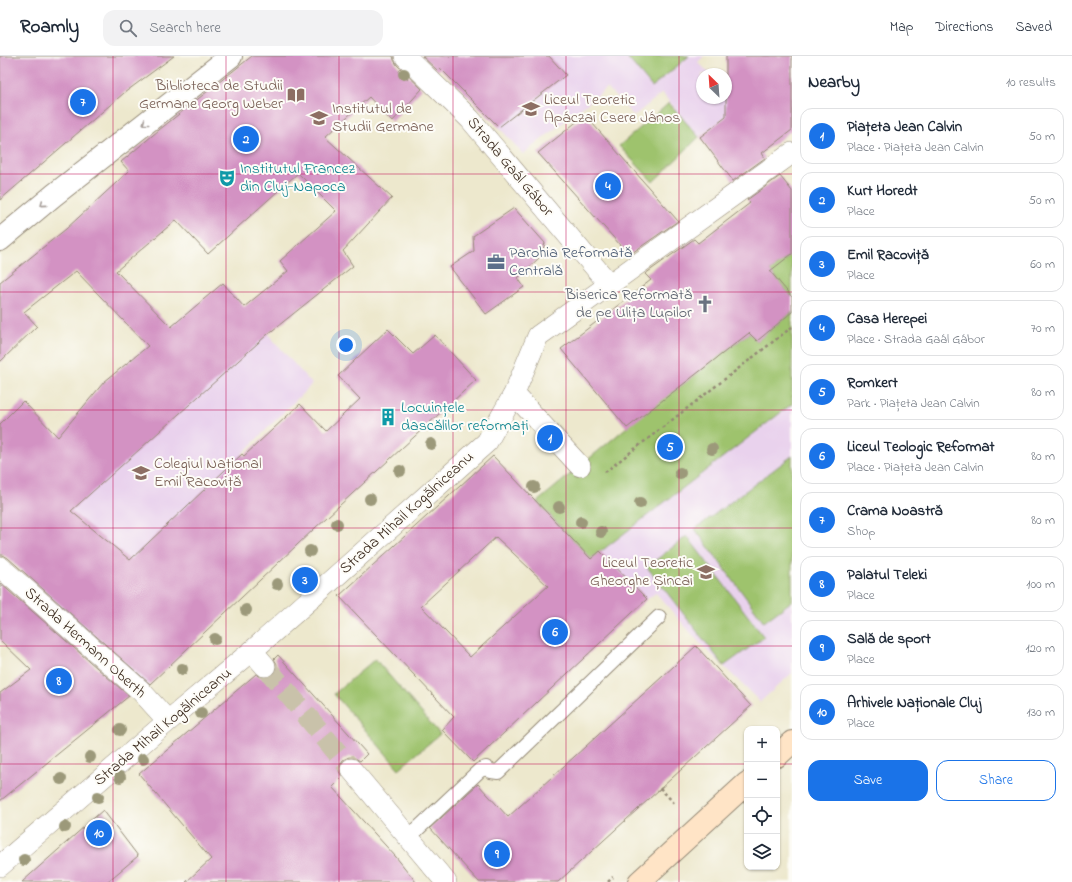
<!DOCTYPE html>
<html lang="en">
<head>
<meta charset="utf-8">
<style>
	body { margin:0; font-family:"Indie Flower",sans-serif; background:#f2f2f3; color:#1f2937 }
	.controls { position:absolute; right:12px; bottom:12px; display:grid; overflow:hidden; border-radius:8px; box-shadow:0 1px 3px #0004 }
	.controls button { width:36px; height:36px; display:grid; place-items:center; padding:0; border:0; border-bottom:1px solid #e0e1e3; background:#fff; color:#1f2937; font:20px sans-serif }
	.compass { position:absolute; left:696px; top:12px; width:36px; height:36px; border-radius:50%; background:#fff; box-shadow:0 1px 3px #0004; rotate:335deg }
	.you { position:absolute; left:346px; top:289px; width:14px; height:14px; margin:-10px; border:3px solid #fff; border-radius:50%; background:#1a73e8; box-shadow:0 0 0 6px #1a73e833 }
	.badge { display:grid; place-items:center; width:26px; height:26px; border-radius:50%; background:#1a73e8; color:#fff; font-size:13px; font-weight:700 }
	.pin { position:absolute; translate:-50% -50%; border:2px solid #fff; box-shadow:0 1px 4px #0006 }
	.list { margin:0; padding:0; list-style:none }
	h2 { display:flex; justify-content:space-between; align-items:center; height:52px; margin:0; padding:0 16px; font-size:17px }
	h2 small { font-size:13px; font-weight:400; color:#747a83 }
	.list li { display:grid; grid-template-columns:26px 1fr auto; gap:12px; align-items:center; box-sizing:border-box; height:56px; margin:0 8px 8px; padding:0 8px; border:1px solid #e0e1e3; border-radius:12px }
	.list b { display:block; font-size:15px; white-space:nowrap }
	.list p { margin:0; font-size:13px; white-space:nowrap; color:#747a83 }
	.list em { font-size:13px; font-style:normal; color:#747a83 }
	.actions { display:flex; gap:8px; padding:12px 16px }
	.actions a { flex:1; padding:9px 0; border:1px solid #1a73e8; border-radius:12px; text-align:center; font-size:14px; color:#1a73e8 }
	.actions .main { background:#1a73e8; color:#fff }
	.icon { flex:none; width:22px; height:22px; fill:none; stroke:currentColor; stroke-width:2; stroke-linecap:round; stroke-linejoin:round }
	.map { position:relative; flex:none; width:792px; height:826px; overflow:hidden }
	header { display:flex; align-items:center; gap:24px; box-sizing:border-box; height:56px; padding:0 20px; background:#fff; border-bottom:1px solid #e0e1e3 }
	header strong { font-size:19px }
	nav { display:flex; gap:22px; margin-inline-start:auto; font-size:14px }
	.search { width:280px; height:36px; background:#f2f2f3; display:flex; align-items:center; gap:10px; box-sizing:border-box; padding:0 14px; border-radius:12px; color:#747a83; font-size:15px }
	main { display:flex }
	aside { flex:1; background:#fff }
	.map>svg:first-child { display:block }
	.built { fill:#e9d2ed }
	.green { fill:#9ec36d; stroke:#6c7646 }
	.building { fill:#d392c3; fill-rule:evenodd }
	.lines { fill:none; stroke-linecap:round; stroke-linejoin:round }
	.pedestrian-tunnel { stroke:#c9c2aa; stroke-width:21; stroke-dasharray:21 10; stroke-linecap:butt }
	.service-casing { stroke:#948976; stroke-width:16 }
	.pedestrian-casing { stroke:#948976; stroke-width:22 }
	.minor-casing { stroke:#948976; stroke-width:24 }
	.secondary-casing { stroke:#948976; stroke-width:24 }
	.path { stroke:#948976; stroke-width:2.5; stroke-dasharray:3 3; stroke-linecap:butt }
	.service { stroke:#fff; stroke-width:14 }
	.pedestrian { stroke:#fff; stroke-width:21 }
	.minor { stroke:#fff; stroke-width:22 }
	.secondary { stroke:#ffe4c6; stroke-width:22 }
	.tree { fill:#9c997a }
	.oneway { stroke:#a79f9a }
	.grid { fill:none; stroke:#c2185b; stroke-width:1; stroke-opacity:0.55 }
	.labels { text-anchor:middle; dominant-baseline:central; stroke-width:4; stroke-linejoin:round; paint-order:stroke }
	.education-label { font-size:16px; fill:#785e54; stroke:#fdfcf7; text-anchor:start }
	.street-label { font-size:16px; fill:#3b2a1e; stroke:#fdfcf7 }
	.culture-label { font-size:16px; fill:#0d838f; stroke:#fdfcf7; text-anchor:start }
	.service-label { font-size:16px; fill:#4e5e75; stroke:#fdfcf7; text-anchor:start }
	.worship-label { font-size:16px; fill:#5b616d; stroke:#fdfcf7; text-anchor:end }
</style>
</head>
<body>
<header>
<strong>Roamly</strong>
<div class="search"><svg class="icon" aria-label="search" viewBox="0 0 24 24"><circle cx="10" cy="10" r="6"/><path d="M15 15l6 6"/></svg>Search here</div>
<nav><a>Map</a><a>Directions</a><a>Saved</a></nav>
</header>
<main>
<div class="map">
<svg width="792" height="826" viewBox="0 0 792 826">
	<rect width="100%" height="100%" fill="#fdfcf7"/>
	<filter id="ink" filterUnits="userSpaceOnUse"><feTurbulence type="fractalNoise" baseFrequency=".025" numOctaves="2"/><feDisplacementMap in="SourceGraphic" scale="8" xChannelSelector="R" yChannelSelector="G"/><feConvolveMatrix kernelMatrix="1 2 1 2 8 2 1 2 1" color-interpolation-filters="sRGB"/></filter>
	<filter id="wash" filterUnits="userSpaceOnUse"><feTurbulence type="fractalNoise" baseFrequency=".012" numOctaves="4" result="noise"/><feDisplacementMap in="SourceGraphic" scale="16" xChannelSelector="R" yChannelSelector="G"/><feGaussianBlur stdDeviation="0.9" result="paint"/><feColorMatrix in="noise" values="0 0 0 0 0 0 0 0 0 0 0 0 0 0 0 0 0 1.4 0 .05"/><feComposite in="paint" operator="in"/></filter>
	<g filter="url(#wash)">
		<rect width="100%" height="100%" fill="#ede8cd"/>
		<path class="built" d="M 428,0 L 704,0 L 698,6 L 710,18 L 702,18 L 702,42 L 726,42 L 792,10 L 699,81 L 662,37 L 634,60 L 607,32 L 523,98 L 499,71 Z
			M 223,227 L 312,328 L 242,398 L 315,472 L 147,631 L 0,495 L 0,438 L 58,381 L 104,326 Z
			M 792,348 L 792,617 L 760,646 L 698,585 L 656,537 L 647,543 L 600,495 Z"/>
		<path class="green" d="M 626,0 L 689,0 L 652,31 Z
			M 669,47 L 699,81 L 653,126 L 619,90 Z
			M 792,198 L 792,241 L 770,215 Z
			M 792,256 L 792,348 L 591,503 L 537,446 L 627,371 L 749,277 L 757,285 Z
			M 792,400 L 792,545 L 764,566 L 695,473 Z
			M 687,480 L 764,581 L 724,610 L 647,511 Z
			M 375,603 L 440,678 L 399,713 L 334,638 Z"/>
		<g id="blocks">
			<path class="building" d="M 0,0 L 174,0 L 124,37 L 0,144 Z
				M 252,0 L 393,0 L 394,4 L 397,9 L 422,33 L 392,66 L 369,41 L 325,81 L 392,142 L 343,195 L 353,210 L 268,278 L 71,455 L 130,504 L 242,398 L 244,400 L 300,348 L 326,375 L 360,343 L 338,320 L 388,273 L 413,298 L 435,279 L 476,324 L 315,472 L 150,628 L 8,502 L 3,499 L 0,499 L 0,368 L 23,345 L 58,381 L 104,326 L 148,290 L 76,215 L 24,256 L 37,270 L 0,306 L 0,226 L 66,173 L 129,115 L 121,106 L 159,74 ZM 298,117 L 336,155 L 280,205 L 288,215 L 244,251 L 223,227 L 171,271 L 116,215 L 176,164 L 208,198 Z
				M 422,0 L 549,0 L 566,19 L 499,71 L 440,12 L 438,15 Z
				M 726,0 L 792,0 L 792,74 L 762,97 L 765,102 L 733,125 L 700,81 L 726,61 Z
				M 585,59 L 678,165 L 629,199 L 538,97 Z
				M 780,120 L 792,135 L 792,198 L 770,215 L 792,241 L 792,256 L 757,285 L 749,277 L 627,372 L 561,293 L 651,224 L 645,218 L 694,183 L 698,187 L 750,147 L 747,144 Z
				M 514,152 L 545,187 L 541,200 L 518,222 L 524,231 L 486,258 L 450,211 L 474,195 L 473,180 Z
				M 493,400 L 591,503 L 600,495 L 647,543 L 473,706 L 442,674 L 454,661 L 339,540 ZM 496,481 L 548,530 L 470,601 L 421,550 Z
				M 0,527 L 129,640 L 0,745 L 0,637 L 31,614 L 0,584 Z
				M 696,590 L 751,650 L 558,826 L 479,826 L 430,772 L 478,728 L 508,761 Z
				M 278,599 L 367,698 L 360,705 L 355,702 L 349,701 L 343,704 L 340,709 L 339,715 L 342,721 L 332,731 L 396,801 L 416,826 L 186,826 L 211,803 L 139,718 L 256,618 L 261,621 L 267,622 L 273,619 L 276,614 L 277,608 L 274,603 Z
				M 103,754 L 138,800 L 107,826 L 22,826 Z"/>
		</g>
	</g>
	<g filter="url(#ink)">
		<use href="#blocks" fill-opacity="0" stroke="#948976" stroke-width="1"/>
		<g class="lines">
			<path class="pedestrian-tunnel" d="M 265,610 L 351,713"/>
			<g class="service-casing">
				<path id="service" d="M 409,781 L 480,714 L 486,712 L 491,715 L 498,716 L 659,561"/>
			</g>
			<g class="pedestrian-casing">
				<path id="pedestrian" d="M 405,0 L 470,63 L 609,228
					M 514,338 L 580,410
					M 0,511 L 141,635 L 168,665
					M 252,595 L 265,610
					M 351,713 L 446,826
					M 0,810 L 168,665 L 252,595 L 487,386 L 514,338 L 538,280 L 792,97"/>
			</g>
			<g class="minor-casing">
				<path id="minor" d="M 0,184 L 54,139 L 231,0"/>
			</g>
			<g class="secondary-casing">
				<path id="secondary" d="M 777,700 L 792,686
					M 639,826 L 747,727"/>
			</g>
			<path class="path" d="M 605,416 L 792,271
				M 660,732 L 674,747
				M 608,826 L 613,821"/>
			<use href="#service" class="service"/>
			<use href="#pedestrian" class="pedestrian"/>
			<use href="#minor" class="minor"/>
			<use href="#secondary" class="secondary"/>
		</g>
		<g class="tree">
			<circle cx="404" cy="18" r="6"/>
			<circle cx="431" cy="388" r="6"/>
			<circle cx="712" cy="393" r="6"/>
			<circle cx="400" cy="415" r="6"/>
			<circle cx="680" cy="417" r="6"/>
			<circle cx="534" cy="431" r="6"/>
			<circle cx="370" cy="443" r="6"/>
			<circle cx="640" cy="447" r="6"/>
			<circle cx="559" cy="451" r="6"/>
			<circle cx="581" cy="466" r="6"/>
			<circle cx="337" cy="468" r="6"/>
			<circle cx="601" cy="476" r="6"/>
			<circle cx="310" cy="495" r="6"/>
			<circle cx="277" cy="528" r="6"/>
			<circle cx="246" cy="554" r="6"/>
			<circle cx="215" cy="583" r="6"/>
			<circle cx="182" cy="613" r="6"/>
			<circle cx="201" cy="657" r="6"/>
			<circle cx="120" cy="674" r="6"/>
			<circle cx="90" cy="701" r="6"/>
			<circle cx="143" cy="703" r="6"/>
			<circle cx="120" cy="721" r="6"/>
			<circle cx="61" cy="723" r="6"/>
			<circle cx="98" cy="741" r="6"/>
			<circle cx="65" cy="771" r="6"/>
			<circle cx="24" cy="804" r="6"/>
		</g>
		<defs><path id="oneway-chevron" d="M-2-3.5L2.5 0L-2 3.5" fill="none" stroke-width="1.6" stroke-linecap="round" stroke-linejoin="round"/></defs>
		<g class="oneway">
			<use href="#oneway-chevron" transform="translate(145 67) rotate(142)"/>
			<use href="#oneway-chevron" transform="translate(43 148) rotate(140)"/>
		</g>
	</g>
	<path class="grid" d="M 113,0 L 113,826M 226,0 L 226,826M 339,0 L 339,826M 453,0 L 453,826M 566,0 L 566,826M 679,0 L 679,826M 0,118 L 792,118M 0,236 L 792,236M 0,354 L 792,354M 0,472 L 792,472M 0,590 L 792,590M 0,708 L 747,708M 777,708 L 792,708"/>
	<defs>
		<g id="library-bare" transform="scale(1.38)"><path d="M-6-4Q-3-5.5-.7-3.5V5Q-3 3-6 4ZM6-4Q3-5.5 .7-3.5V5Q3 3 6 4Z" fill="#8d6e63" stroke="#fdfcf7" stroke-width="2.5" paint-order="stroke"/></g>
		<g id="school-bare" transform="scale(1.38)"><path d="M0-5L7-2L0 1L-7-2ZM-4 1L0 2.5L4 1V4Q0 6-4 4Z" fill="#8d6e63" stroke="#fdfcf7" stroke-width="2.5" paint-order="stroke"/></g>
		<g id="university-bare" transform="scale(1.38)"><path d="M0-5L7-2L0 1L-7-2ZM-4 1L0 2.5L4 1V4Q0 6-4 4Z" fill="#8d6e63" stroke="#fdfcf7" stroke-width="2.5" paint-order="stroke"/></g>
		<g id="theatre-bare" transform="scale(1.38)"><path d="M-5-5.5Q0-4 5-5.5V0Q5 5 0 6Q-5 5-5 0ZM-3.3-2.5H-1v1.5H-3.3ZM1-2.5H3.3v1.5H1ZM-2.8 1Q0 5.5 2.8 1Z" fill="#0f9aa8" stroke="#fdfcf7" stroke-width="2.5" paint-order="stroke"/></g>
		<g id="office-bare" transform="scale(1.38)"><path d="M-6-3h4V-5.5h4V-3h4V5H-6ZM-1-4.5V-3h2v-1.5ZM-6 0V1H6V0Z" fill="#5c6f8a" stroke="#fdfcf7" stroke-width="2.5" paint-order="stroke"/></g>
		<g id="church-bare" transform="scale(1.38)"><path d="M-1.2-6h2.4v3.5h3.3v2.4h-3.3V6h-2.4V-.1h-3.3v-2.4h3.3Z" fill="#6b7280" stroke="#fdfcf7" stroke-width="2.5" paint-order="stroke"/></g>
		<g id="building-bare" transform="scale(1.38)"><path d="M-4-6H4V6H1V3H-1V6H-4ZM-2.5-4.3h1.7v1.8h-1.7ZM.8-4.3h1.7v1.8H.8ZM-2.5-1h1.7V.8h-1.7ZM.8-1h1.7V.8H.8Z" fill="#0f9aa8" stroke="#fdfcf7" stroke-width="2.5" paint-order="stroke"/></g>
	</defs>
	<g fill-rule="evenodd">
		<use href="#library-bare" x="296" y="39"/>
		<use href="#school-bare" x="531" y="53"/>
		<use href="#university-bare" x="319" y="62"/>
		<use href="#theatre-bare" x="227" y="122"/>
		<use href="#office-bare" x="496" y="206"/>
		<use href="#church-bare" x="705" y="248"/>
		<use href="#building-bare" x="388" y="361"/>
		<use href="#school-bare" x="141" y="417"/>
		<use href="#school-bare" x="706" y="516"/>
	</g>
	<g class="labels">
		<g class="education-label">
			<text x="283" y="30" text-anchor="end">Biblioteca de Studii<tspan x="283" dy="18">Germane Georg Weber</tspan></text>
			<text x="544" y="44">Liceul Teoretic<tspan x="544" dy="18">Apáczai Csere János</tspan></text>
			<text x="332" y="53">Institutul de<tspan x="332" dy="18">Studii Germane</tspan></text>
			<text x="154" y="408">Colegiul Național<tspan x="154" dy="18">Emil Racoviță</tspan></text>
			<text x="693" y="507" text-anchor="end">Liceul Teoretic<tspan x="693" dy="18">Gheorghe Șincai</tspan></text>
		</g>
		<g class="street-label">
			<text transform="translate(510 111) rotate(50)">Strada Gaál Gábor</text>
			<text transform="translate(407 457) rotate(-42)">Strada Mihail Kogălniceanu</text>
			<text transform="translate(85 587) rotate(42)">Strada Hermann Oberth</text>
			<text transform="translate(163 671) rotate(-40)">Strada Mihail Kogălniceanu</text>
		</g>
		<g class="culture-label">
			<text x="240" y="113">Institutul Francez<tspan x="240" dy="18">din Cluj-Napoca</tspan></text>
			<text x="401" y="352">Locuințele<tspan x="401" dy="18">dascălilor reformați</tspan></text>
		</g>
		<g class="service-label">
			<text x="509" y="197">Parohia Reformată<tspan x="509" dy="18">Centrală</tspan></text>
		</g>
		<g class="worship-label">
			<text x="692" y="239">Biserica Reformată<tspan x="692" dy="18">de pe Ulița Lupilor</tspan></text>
		</g>
	</g>
</svg>
<div class="controls">
<button>+</button>
<button>−</button>
<button><svg class="icon" aria-label="locate" viewBox="0 0 24 24"><circle cx="12" cy="12" r="6"/><path d="M12 2v4M12 18v4M2 12h4M18 12h4"/></svg></button>
<button><svg class="icon" aria-label="layers" viewBox="0 0 24 24"><path d="M12 4l9 5-9 5-9-5zM3 14l9 5 9-5"/></svg></button>
</div>
<svg class="compass" viewBox="-18 -18 36 36"><path d="M0-13l5 13h-10z" fill="#e53935"/><path d="M0 13l5-13h-10z" fill="#747a83"/></svg>
<div class="you"></div>
<div class="pin badge" style="left:550px;top:382px">1</div>
<div class="pin badge" style="left:246px;top:83px">2</div>
<div class="pin badge" style="left:305px;top:524px">3</div>
<div class="pin badge" style="left:608px;top:130px">4</div>
<div class="pin badge" style="left:670px;top:391px">5</div>
<div class="pin badge" style="left:555px;top:576px">6</div>
<div class="pin badge" style="left:83px;top:46px">7</div>
<div class="pin badge" style="left:59px;top:625px">8</div>
<div class="pin badge" style="left:497px;top:798px">9</div>
<div class="pin badge" style="left:99px;top:777px">10</div>
</div>
<aside>
<h2>Nearby<small>10 results</small></h2>
<ul class="list">
<li><span class="badge">1</span><div><b>Piațeta Jean Calvin</b><p>Place · Piațeta Jean Calvin</p></div><em>50 m</em></li>
<li><span class="badge">2</span><div><b>Kurt Horedt</b><p>Place</p></div><em>50 m</em></li>
<li><span class="badge">3</span><div><b>Emil Racoviță</b><p>Place</p></div><em>60 m</em></li>
<li><span class="badge">4</span><div><b>Casa Herepei</b><p>Place · Strada Gaál Gábor</p></div><em>70 m</em></li>
<li><span class="badge">5</span><div><b>Romkert</b><p>Park · Piațeta Jean Calvin</p></div><em>80 m</em></li>
<li><span class="badge">6</span><div><b>Liceul Teologic Reformat</b><p>Place · Piațeta Jean Calvin</p></div><em>80 m</em></li>
<li><span class="badge">7</span><div><b>Crama Noastră</b><p>Shop</p></div><em>80 m</em></li>
<li><span class="badge">8</span><div><b>Palatul Teleki</b><p>Place</p></div><em>100 m</em></li>
<li><span class="badge">9</span><div><b>Sală de sport</b><p>Place</p></div><em>120 m</em></li>
<li><span class="badge">10</span><div><b>Arhivele Naționale Cluj</b><p>Place</p></div><em>130 m</em></li>
</ul>
<div class="actions"><a class="main">Save</a><a>Share</a></div>
</aside>
</main>
</body>
</html>
